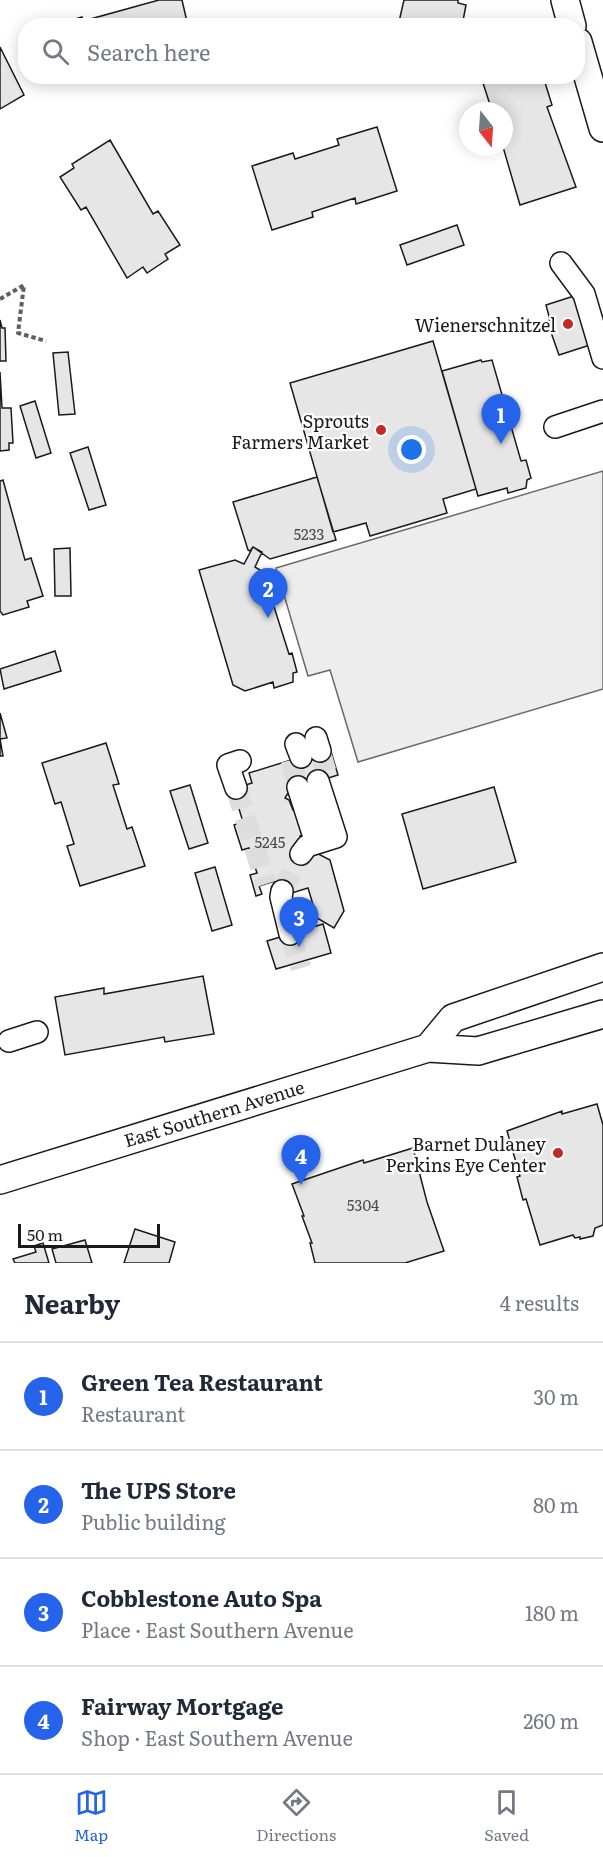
<!DOCTYPE html>
<html lang="en">
<head>
<meta charset="utf-8">
<style>
	body { margin:0; font-family:Literata,serif; background:#f2f2f3; color:#1f2937 }
	.compass { position:absolute; left:459px; top:102px; width:54px; height:54px; border-radius:50%; background:#fff; box-shadow:0 3px 15px #0003; rotate:163deg }
	.scale { position:absolute; left:18px; bottom:15px; width:142px; box-sizing:border-box; padding-left:6px; border:3px solid #1a1a1a; border-top:0; font-size:16px; line-height:21px; white-space:nowrap; color:#1a1a1a; -webkit-text-stroke:4px #fff; paint-order:stroke }
	.you { position:absolute; left:412px; top:450px; width:21px; height:21px; margin:-15px; border:4px solid #fff; border-radius:50%; background:#1a73e8; box-shadow:0 0 0 9px #1a73e833 }
	.badge { display:grid; place-items:center; width:39px; height:39px; border-radius:50%; background:#2563eb; color:#fff; font-size:20px; font-weight:700 }
	.pin { position:absolute; translate:-50% -50px; filter:drop-shadow(0 2px 3px #0008) }
	.pin::after { content:''; position:absolute; top:32px; width:21px; height:18px; background:inherit; clip-path:polygon(0 0,100% 0,50% 100%) }
	.list { margin:0; padding:0; list-style:none }
	h2 { display:flex; justify-content:space-between; align-items:center; height:78px; margin:0; padding:0 24px; font-size:26px }
	h2 small { font-size:20px; font-weight:400; color:#747a83 }
	.list li { display:grid; grid-template-columns:39px 1fr auto; gap:18px; align-items:center; box-sizing:border-box; height:108px; padding:0 24px; border-top:2px solid #e0e1e3 }
	.list b { display:block; font-size:22px; white-space:nowrap }
	.list p { margin:0; font-size:20px; white-space:nowrap; color:#747a83 }
	.list em { font-size:20px; font-style:normal; color:#747a83 }
	.icon { flex:none; width:33px; height:33px; fill:none; stroke:currentColor; stroke-width:2; stroke-linecap:round; stroke-linejoin:round }
	.map { position:relative; flex:none; width:603px; height:1263px; overflow:hidden }
	.search { position:absolute; background:#fff; box-shadow:0 3px 15px #0003; left:18px; right:18px; top:18px; height:66px; display:flex; align-items:center; gap:15px; box-sizing:border-box; padding:0 21px; border-radius:24px; color:#747a83; font-size:22px }
	.sheet { height:510px; background:#fff }
	nav { display:flex; justify-content:space-around; align-items:center; box-sizing:border-box; height:84px; border-top:2px solid #e0e1e3; background:#fff; font-size:16px; color:#747a83 }
	nav a { display:grid; justify-items:center; gap:3px }
	nav .on { color:#2563eb }
	.map>svg:first-child { display:block }
	.parking { fill:#ededed; stroke:#6a6a6a; stroke-width:1.5 }
	.building { fill:#e6e6e6; stroke:#1a1a1a; stroke-width:1.5 }
	.lines { fill:none; stroke-linecap:round; stroke-linejoin:round }
	.minor-tunnel { stroke:#ddd; stroke-width:21; stroke-dasharray:21 10; stroke-linecap:butt }
	.minor-casing { stroke:#1a1a1a; stroke-width:24 }
	.major-casing { stroke:#1a1a1a; stroke-width:30 }
	.path { stroke:#5f5f5f; stroke-width:4; stroke-dasharray:4.5 3; stroke-linecap:butt }
	.minor { stroke:#fff; stroke-width:21 }
	.major { stroke:#fff; stroke-width:27 }
	.poi-dot { fill:#c62828; stroke:#fff; stroke-width:2 }
	.labels { text-anchor:middle; dominant-baseline:central; stroke-width:4.5; stroke-linejoin:round; paint-order:stroke }
	.number-label { font-size:15px; fill:#4d4d4d }
	.poi-label { font-size:18px; fill:#1a1a1a; stroke:#fff; text-anchor:end }
	.street-label { font-size:18px; fill:#1a1a1a; stroke:#fff }
</style>
</head>
<body>
<div class="map">
<svg width="603" height="1263" viewBox="0 0 603 1263">
	<rect width="100%" height="100%" fill="#fff"/>
	<path class="parking" d="M 603,471 L 603,689 L 358,762 L 330,670 L 308,676 L 276,568 Z"/>
	<path class="building" d="M 159,0 L 182,0 L 188,26 L 51,26 L 82,17 L 83,21 Z
		M 404,0 L 458,0 L 458,3 L 466,5 L 462,26 L 398,26 Z
		M 0,47 L 24,95 L 0,109 Z
		M 60,76 L 86,76 L 62,83 Z
		M 505,76 L 543,76 L 552,105 L 547,107 L 576,187 L 520,205 L 503,147 L 504,111 L 492,111 L 483,83 Z
		M 377,127 L 397,191 L 356,204 L 355,198 L 312,212 L 313,217 L 272,230 L 252,166 L 293,153 L 295,159 L 339,145 L 337,139 Z
		M 110,140 L 153,214 L 158,211 L 180,245 L 165,254 L 168,259 L 147,273 L 143,267 L 127,278 L 86,207 L 81,210 L 60,177 L 74,168 L 72,164 Z
		M 457,225 L 464,245 L 407,265 L 400,245 Z
		M 574,296 L 589,326 L 583,328 L 590,345 L 559,355 L 547,321 L 550,320 L 546,305 Z
		M 0,320 L 2,328 L 5,328 L 6,361 L 0,361 Z
		M 433,341 L 476,489 L 443,499 L 447,513 L 370,536 L 366,523 L 333,532 L 290,383 Z
		M 68,352 L 75,414 L 59,415 L 53,353 Z
		M 481,360 L 482,362 L 492,360 L 521,461 L 526,460 L 531,478 L 527,480 L 526,488 L 508,493 L 507,488 L 478,496 L 442,371 Z
		M 0,372 L 2,408 L 11,408 L 13,443 L 9,443 L 9,450 L 0,451 Z
		M 35,401 L 51,453 L 36,458 L 20,406 Z
		M 88,447 L 106,505 L 89,510 L 70,453 Z
		M 317,477 L 336,540 L 270,559 L 253,547 L 250,551 L 248,550 L 233,502 Z
		M 3,480 L 25,560 L 31,558 L 43,596 L 27,601 L 29,607 L 3,615 L 0,611 L 0,481 Z
		M 253,547 L 262,552 L 255,567 L 263,572 L 289,654 L 292,653 L 297,672 L 293,673 L 293,682 L 274,688 L 273,682 L 245,691 L 233,685 L 199,570 L 235,560 L 244,564 Z
		M 70,548 L 71,596 L 55,596 L 54,549 Z
		M 55,651 L 61,671 L 4,689 L 0,669 Z
		M 0,713 L 7,738 L 0,739 L 3,756 L 0,756 Z
		M 106,743 L 119,784 L 113,785 L 127,829 L 132,827 L 145,866 L 80,886 L 67,846 L 74,844 L 61,802 L 55,804 L 42,763 Z
		M 330,748 L 338,775 L 290,790 L 285,798 L 289,800 L 293,810 L 295,810 L 303,835 L 300,836 L 303,846 L 330,860 L 344,911 L 334,928 L 317,918 L 308,888 L 292,893 L 280,886 L 278,880 L 259,886 L 262,894 L 256,896 L 250,875 L 257,873 L 249,848 L 242,850 L 234,825 L 243,822 L 233,789 L 252,783 L 249,773 Z
		M 190,785 L 208,843 L 189,849 L 170,791 Z
		M 494,787 L 516,862 L 423,889 L 402,814 Z
		M 215,867 L 232,925 L 212,931 L 195,873 Z
		M 323,924 L 331,953 L 276,969 L 267,941 Z
		M 203,976 L 214,1034 L 165,1042 L 164,1037 L 65,1055 L 55,997 L 104,988 L 104,994 Z
		M 597,1104 L 603,1125 L 603,1225 L 595,1228 L 593,1236 L 580,1239 L 580,1237 L 575,1238 L 573,1235 L 540,1245 L 526,1199 L 523,1200 L 517,1177 L 520,1176 L 507,1131 L 562,1111 L 562,1114 Z
		M 413,1148 L 427,1202 L 444,1251 L 405,1263 L 315,1263 L 310,1243 L 312,1243 L 302,1216 L 304,1216 L 292,1184 L 363,1160 L 364,1163 Z
		M 135,1229 L 175,1242 L 169,1263 L 124,1263 Z
		M 85,1240 L 92,1263 L 56,1263 L 52,1249 Z
		M 43,1243 L 49,1263 L 15,1263 L 13,1259 L 36,1252 L 34,1246 Z"/>
	<g class="lines">
		<path class="minor-tunnel" d="M 320,751 L 328,778
			M 291,760 L 298,787
			M 236,788 L 266,884
			M 282,891 L 301,854
			M 290,934 L 301,968"/>
		<g class="minor-casing">
			<path id="minor" d="M 561,263 L 584,294 L 603,358
				M 555,427 L 603,411
				M 316,738 L 320,751
				M 296,744 L 301,757
				M 298,787 L 316,843
				M 236,788 L 228,765 L 240,761
				M 301,854 L 307,846 L 336,837 L 318,781
				M 282,891 L 281,897 L 290,934
				M 9,1041 L 37,1032"/>
		</g>
		<g class="major-casing">
			<path id="major" d="M 565,0 L 572,26
				M 578,42 L 603,128
				M 428,1048 L 453,1018 L 603,967
				M 0,1180 L 428,1048 L 478,1051 L 603,1014"/>
		</g>
		<path class="path" d="M 0,299 L 24,285 L 18,333 L 46,341"/>
		<use href="#minor" class="minor"/>
		<use href="#major" class="major"/>
	</g>
	<g class="poi-dot">
		<circle cx="568" cy="324" r="6"/>
		<circle cx="381" cy="430" r="6"/>
		<circle cx="558" cy="1153" r="6"/>
	</g>
	<g class="labels">
		<g class="number-label">
			<text x="309" y="533">5233</text>
			<text x="270" y="841">5245</text>
			<text x="363" y="1204">5304</text>
		</g>
		<g class="poi-label">
			<text x="556" y="324">Wienerschnitzel</text>
			<text x="369" y="420">Sprouts<tspan x="369" dy="21">Farmers Market</tspan></text>
			<text x="546" y="1143">Barnet Dulaney<tspan x="546" dy="21">Perkins Eye Center</tspan></text>
		</g>
		<g class="street-label">
			<text transform="translate(214 1113) rotate(-17)">East Southern Avenue</text>
		</g>
	</g>
</svg>
<svg class="compass" viewBox="-18 -18 36 36"><path d="M0-13l5 13h-10z" fill="#e53935"/><path d="M0 13l5-13h-10z" fill="#747a83"/></svg>
<div class="scale">50 m</div>
<div class="you"></div>
<div class="pin badge" style="left:501px;top:444px">1</div>
<div class="pin badge" style="left:268px;top:618px">2</div>
<div class="pin badge" style="left:299px;top:947px">3</div>
<div class="pin badge" style="left:301px;top:1185px">4</div>
<div class="search"><svg class="icon" aria-label="search" viewBox="0 0 24 24"><circle cx="10" cy="10" r="6"/><path d="M15 15l6 6"/></svg>Search here</div>
</div>
<section class="sheet">
<h2>Nearby<small>4 results</small></h2>
<ul class="list">
<li><span class="badge">1</span><div><b>Green Tea Restaurant</b><p>Restaurant</p></div><em>30 m</em></li>
<li><span class="badge">2</span><div><b>The UPS Store</b><p>Public building</p></div><em>80 m</em></li>
<li><span class="badge">3</span><div><b>Cobblestone Auto Spa</b><p>Place · East Southern Avenue</p></div><em>180 m</em></li>
<li><span class="badge">4</span><div><b>Fairway Mortgage</b><p>Shop · East Southern Avenue</p></div><em>260 m</em></li>
</ul>
</section>
<nav>
<a class="on"><svg class="icon" aria-label="map" viewBox="0 0 24 24"><path d="M3 6l6-2 6 2 6-2v14l-6 2-6-2-6 2zM9 4v14M15 6v14"/></svg>Map</a>
<a><svg class="icon" aria-label="directions" viewBox="0 0 24 24"><path d="M12 3l9 9-9 9-9-9zM9 14v-3h6M13 9l2 2-2 2"/></svg>Directions</a>
<a><svg class="icon" aria-label="saved" viewBox="0 0 24 24"><path d="M7 4h10v16l-5-4-5 4z"/></svg>Saved</a>
</nav>
</body>
</html>
